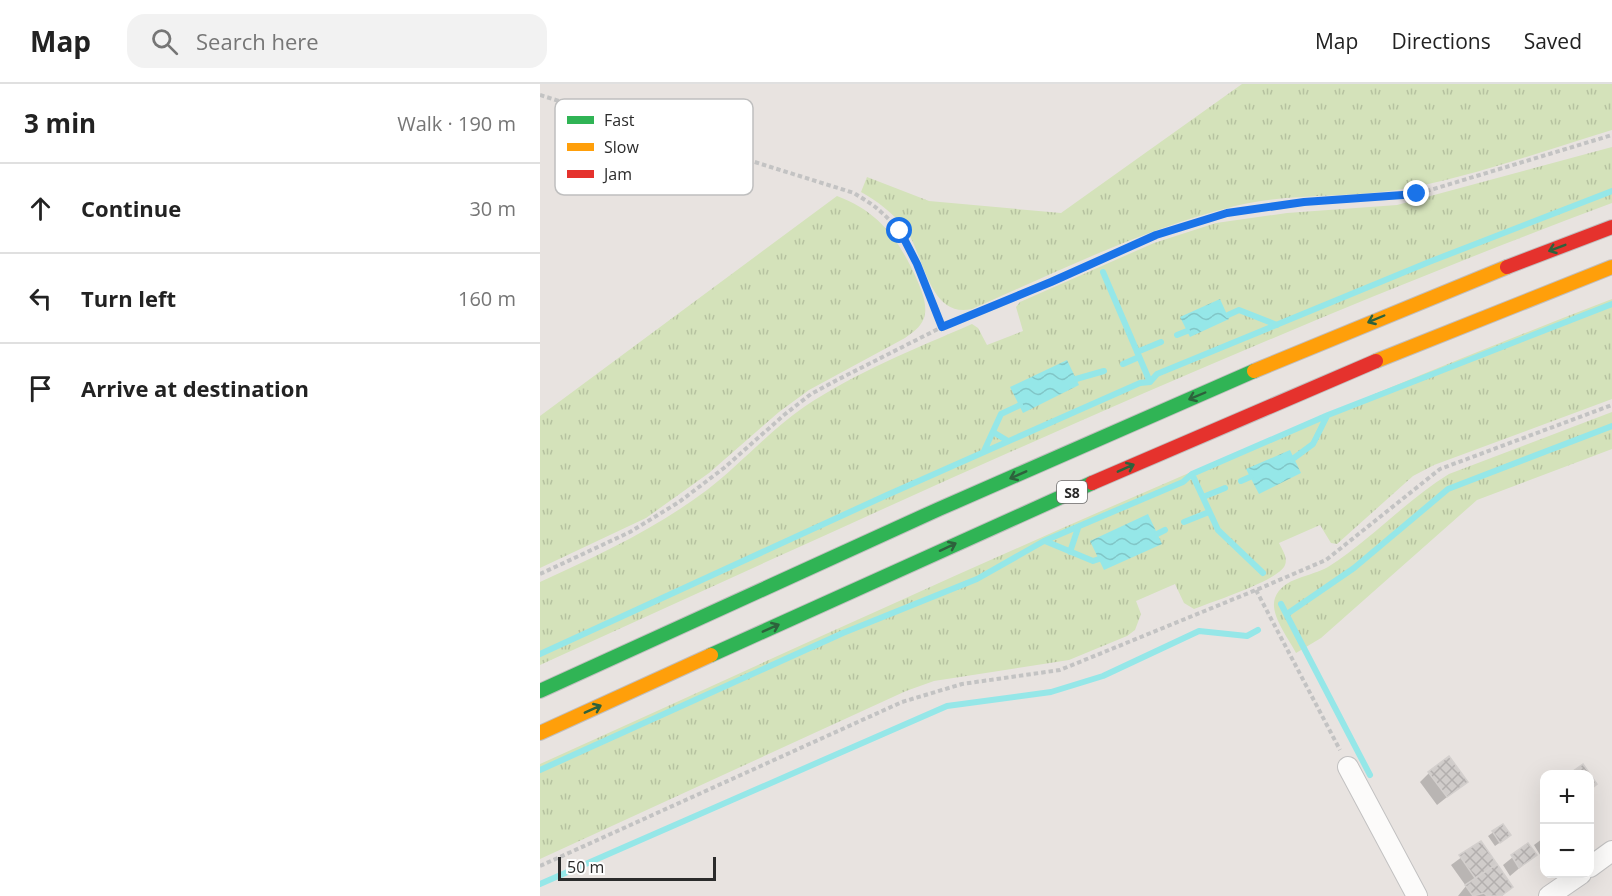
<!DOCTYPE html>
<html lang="en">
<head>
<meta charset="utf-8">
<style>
	body { margin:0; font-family:"Open Sans",sans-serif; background:#f2f2f2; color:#222 }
	.controls { position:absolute; right:18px; bottom:18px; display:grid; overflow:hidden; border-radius:12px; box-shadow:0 6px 24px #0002 }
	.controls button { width:54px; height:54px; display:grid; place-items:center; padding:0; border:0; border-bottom:2px solid #e0e0e0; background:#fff; color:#222; font:30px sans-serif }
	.scale { position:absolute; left:18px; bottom:15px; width:158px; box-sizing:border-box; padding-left:6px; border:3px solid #2b2b2b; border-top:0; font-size:16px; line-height:21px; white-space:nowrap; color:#2b2b2b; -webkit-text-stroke:4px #fff; paint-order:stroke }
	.stop { position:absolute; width:18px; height:18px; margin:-14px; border:4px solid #1a73e8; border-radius:50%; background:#fff }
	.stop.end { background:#1a73e8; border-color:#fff; box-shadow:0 2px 6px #0008 }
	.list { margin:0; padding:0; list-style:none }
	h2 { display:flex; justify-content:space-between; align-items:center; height:78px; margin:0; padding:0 24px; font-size:26px }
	h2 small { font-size:20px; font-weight:400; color:#767676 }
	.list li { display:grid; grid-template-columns:39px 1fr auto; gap:18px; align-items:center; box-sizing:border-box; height:90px; padding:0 24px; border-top:2px solid #e0e0e0 }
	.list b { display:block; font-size:22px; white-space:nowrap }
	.list em { font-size:20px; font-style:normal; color:#767676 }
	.icon { flex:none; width:33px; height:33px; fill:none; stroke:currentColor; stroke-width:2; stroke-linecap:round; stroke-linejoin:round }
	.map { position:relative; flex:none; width:1072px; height:812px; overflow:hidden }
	header { display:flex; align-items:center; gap:36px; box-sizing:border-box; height:84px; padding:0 30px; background:#fff; border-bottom:2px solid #e0e0e0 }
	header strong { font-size:28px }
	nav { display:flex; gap:33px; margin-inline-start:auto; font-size:21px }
	.search { width:420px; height:54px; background:#f2f2f2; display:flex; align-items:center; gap:15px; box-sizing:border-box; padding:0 21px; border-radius:18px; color:#767676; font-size:22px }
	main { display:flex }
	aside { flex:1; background:#fff }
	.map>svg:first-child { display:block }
	.grass { fill:url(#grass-tufts) }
	.water { fill:url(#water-waves) }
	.shadow { fill:#0003 }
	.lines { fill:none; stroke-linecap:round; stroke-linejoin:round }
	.stream { stroke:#95e7e8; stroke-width:6 }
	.building { fill:url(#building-cross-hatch); stroke:#d3cfcd; stroke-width:1.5 }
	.street-casing { stroke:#c2c1c1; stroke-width:22 }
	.fast-casing { stroke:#c0bebe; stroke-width:16 }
	.slow-casing { stroke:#c0bebe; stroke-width:16 }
	.jam-casing { stroke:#c0bebe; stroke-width:16 }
	.path { stroke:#c3c3c3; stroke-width:4; stroke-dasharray:4.5 3; stroke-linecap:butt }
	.street { stroke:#fcfbfa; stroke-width:20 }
	.fast { stroke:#30b455; stroke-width:14 }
	.slow { stroke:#ff9f0a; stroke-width:14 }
	.jam { stroke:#e5322d; stroke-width:14 }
	.oneway { stroke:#2d623c }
	.route { stroke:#1a73e8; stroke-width:8 }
	.labels { text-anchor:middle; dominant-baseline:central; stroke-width:4.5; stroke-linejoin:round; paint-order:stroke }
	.shield { fill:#fff; stroke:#6b6b6b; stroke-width:1.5 }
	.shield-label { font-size:14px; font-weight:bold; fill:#2b2b2b }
	.key { fill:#fff; stroke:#bfbfbf; stroke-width:1.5 }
	.key-label { font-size:16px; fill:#2b2b2b }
</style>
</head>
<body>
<header>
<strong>Map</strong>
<div class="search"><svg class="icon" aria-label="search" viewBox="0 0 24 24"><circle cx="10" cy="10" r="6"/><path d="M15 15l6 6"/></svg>Search here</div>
<nav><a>Map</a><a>Directions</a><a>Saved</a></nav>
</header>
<main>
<aside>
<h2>3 min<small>Walk · 190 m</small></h2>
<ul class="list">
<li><svg class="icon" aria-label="ahead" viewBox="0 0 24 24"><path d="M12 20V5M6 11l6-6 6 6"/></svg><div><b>Continue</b></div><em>30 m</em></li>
<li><svg class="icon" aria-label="left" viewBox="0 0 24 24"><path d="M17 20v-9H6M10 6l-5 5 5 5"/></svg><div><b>Turn left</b></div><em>160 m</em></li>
<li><svg class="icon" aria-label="arrive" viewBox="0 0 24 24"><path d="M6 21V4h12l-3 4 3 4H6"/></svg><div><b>Arrive at destination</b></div></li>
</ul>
</aside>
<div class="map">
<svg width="1072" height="812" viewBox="0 0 1072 812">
	<defs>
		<pattern id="grass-tufts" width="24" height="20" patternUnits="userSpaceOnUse" patternTransform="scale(1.5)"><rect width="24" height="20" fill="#d4e2ba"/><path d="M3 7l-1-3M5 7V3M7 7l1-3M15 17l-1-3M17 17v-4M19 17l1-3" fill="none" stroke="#b6c2a0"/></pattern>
		<pattern id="water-waves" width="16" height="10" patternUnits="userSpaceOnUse" patternTransform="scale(1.5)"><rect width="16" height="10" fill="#95e7e8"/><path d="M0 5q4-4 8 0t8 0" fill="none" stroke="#81c6c7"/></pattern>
		<pattern id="building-cross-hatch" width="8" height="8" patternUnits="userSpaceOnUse" patternTransform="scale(1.5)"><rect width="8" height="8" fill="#d0ccca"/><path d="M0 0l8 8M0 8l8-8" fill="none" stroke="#b3afae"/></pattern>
	</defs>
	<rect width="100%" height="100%" fill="#e8e3e0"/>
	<path class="grass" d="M 702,0 L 1072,0 L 1072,46 C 1002,67 930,94 857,106 C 804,114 748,109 695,122 C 603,145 519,187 432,225 C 388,235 385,170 364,143 C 353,129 337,117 321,108 L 327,93 L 389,117 L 521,129 Z
		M 1072,63 L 1072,119 C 708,255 354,420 0,581 L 0,498 C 59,471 115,445 167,406 C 201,380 229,347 264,323 C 316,288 375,265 432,240 L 438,244 L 447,261 L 483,247 L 476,223 L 480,218 L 614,159 L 676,139 L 747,129 L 857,121 Z
		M 297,112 C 340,128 360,157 378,198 C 382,208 388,222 384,234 C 380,244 373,248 365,254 L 269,306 L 239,328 L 169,389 L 106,434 L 0,484 L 0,332 Z
		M 1072,215 L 1072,315 L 894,381 L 873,392 L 797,460 L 791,459 L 780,441 L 739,459 C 742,465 748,474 745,481 C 740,496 671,518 654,525 L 644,519 L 635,500 L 596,517 L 601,530 L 595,546 L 587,552 L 529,576 L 394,597 L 366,607 L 0,775 L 0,680 C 355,519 708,355 1072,215 Z
		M 1072,328 L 1072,365 L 937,416 L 781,554 L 756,569 C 749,555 729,530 735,514 C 743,493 771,493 788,483 C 831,456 865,417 909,390 Z"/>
	<path class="water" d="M 680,215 L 689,235 L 650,253 L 640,233 Z
		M 527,276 L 539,301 L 483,329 L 470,303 Z
		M 750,366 L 761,389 L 719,410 L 706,385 Z
		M 608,430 L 622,460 L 564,486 L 550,457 Z"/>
	<path class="shadow" d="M 889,689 L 926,698 L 897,721 L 880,698 Z
		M 962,742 L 965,755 L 955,762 L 948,752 Z
		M 1002,755 L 1005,759 L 1002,774 L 994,761 Z
		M 941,759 L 971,803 L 962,812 L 918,812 L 926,802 L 911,781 Z
		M 988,761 L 995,771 L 970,792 L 963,781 Z"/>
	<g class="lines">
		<path class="stream" d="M 563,188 L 610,298
			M 688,231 L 699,226 L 737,241
			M 637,251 L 647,247
			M 597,268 L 621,258
			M 583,280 L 599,273
			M 536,295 L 564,287
			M 453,348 L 468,357
			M 444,367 L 461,330 L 480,321
			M 754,374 L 773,360 L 787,332
			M 652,390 L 678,446 L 723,489
			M 701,397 L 710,393
			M 663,413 L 685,404
			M 644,438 L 669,428
			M 617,450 L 625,446
			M 505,457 L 553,477 L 559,475
			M 530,468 L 538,444
			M 741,520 L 830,691
			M 747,530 L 814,484 L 908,405 L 1072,342
			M 0,570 L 347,411 L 600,299 L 610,298 L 617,290 L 889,178 L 1072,107
			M 0,686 L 303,549 L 437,495 L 504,457 L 643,398 L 652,390 L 788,331 L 1072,220
			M 0,800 L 407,622 L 511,608 L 563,592 L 659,547 L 707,552 L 718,546"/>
	</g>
	<path class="building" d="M 909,672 L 928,698 L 907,713 L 888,688 Z
		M 1043,680 L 1057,700 L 1050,706 L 1050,690 L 1029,690 Z
		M 963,740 L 971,751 L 960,759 L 952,747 Z
		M 941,757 L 957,780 L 935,794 L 919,771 Z
		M 988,759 L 997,771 L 979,784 L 971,771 Z
		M 957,780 L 973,803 L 961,812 L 947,812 L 944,809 L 933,812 L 925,801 Z"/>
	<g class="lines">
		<g class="street-casing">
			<path id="street" d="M 808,683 L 877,812
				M 1050,783 L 1072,767
				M 1009,812 L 1041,790"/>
		</g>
		<g class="fast-casing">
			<path id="fast" d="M 171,571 L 552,399
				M 0,607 L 399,425 L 714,287"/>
		</g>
		<g class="slow-casing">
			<path id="slow" d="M 836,277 L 1072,183
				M 714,287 L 967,183
				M 0,649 L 171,571"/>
		</g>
		<g class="jam-casing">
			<path id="jam" d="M 967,183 L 1072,143
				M 552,399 L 836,277"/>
		</g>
		<path class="path" d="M 0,11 L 314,109 C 323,115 333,120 341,128 C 374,156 387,204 402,243
			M 0,490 L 90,448 L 139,418 L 184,384 L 244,331 L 271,310 L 297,296 L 402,243 L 511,198 L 616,151 L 687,129 L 764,118 L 877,110 L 1072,51
			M 716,506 L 800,666
			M 0,782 L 362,618 L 422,600 L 520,586 L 716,506 L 786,476 L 900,385 L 1072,321"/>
		<use href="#street" class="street"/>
		<use href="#fast" class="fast"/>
		<use href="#slow" class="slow"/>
		<use href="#jam" class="jam"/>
	</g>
	<defs><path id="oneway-shaft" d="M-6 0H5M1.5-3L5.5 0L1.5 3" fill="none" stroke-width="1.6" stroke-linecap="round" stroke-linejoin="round" transform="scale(1.5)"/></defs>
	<g class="oneway">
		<use href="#oneway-shaft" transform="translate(1017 164) rotate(159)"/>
		<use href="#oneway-shaft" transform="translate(836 235) rotate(157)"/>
		<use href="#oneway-shaft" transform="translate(657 312) rotate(157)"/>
		<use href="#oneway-shaft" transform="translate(586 384) rotate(-24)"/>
		<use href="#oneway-shaft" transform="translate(478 391) rotate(156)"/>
		<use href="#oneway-shaft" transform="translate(408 463) rotate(-25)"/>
		<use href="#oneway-shaft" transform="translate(231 544) rotate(-24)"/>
		<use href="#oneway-shaft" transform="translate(53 625) rotate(-24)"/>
	</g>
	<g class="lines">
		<path class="route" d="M 360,147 L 377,180 L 402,243 L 511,198 L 616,151 L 687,129 L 764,118 L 877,110"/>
	</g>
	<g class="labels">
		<rect class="shield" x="517" y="397" width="30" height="22" rx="4.5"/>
		<g class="shield-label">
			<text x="532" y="408">S8</text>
		</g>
	</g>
	<rect x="15" y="15" width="198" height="96" rx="9" class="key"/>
	<rect x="27" y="32" width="27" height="8" fill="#30b455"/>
	<rect x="27" y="59" width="27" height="8" fill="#ff9f0a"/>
	<rect x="27" y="86" width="27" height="8" fill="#e5322d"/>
	<g class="key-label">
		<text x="64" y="42">Fast</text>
		<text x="64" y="69">Slow</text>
		<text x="64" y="96">Jam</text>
	</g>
</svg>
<div class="controls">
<button>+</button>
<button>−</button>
</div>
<div class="scale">50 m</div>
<div class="stop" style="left:360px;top:147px"></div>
<div class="stop end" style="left:877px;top:110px"></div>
</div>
</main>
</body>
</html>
